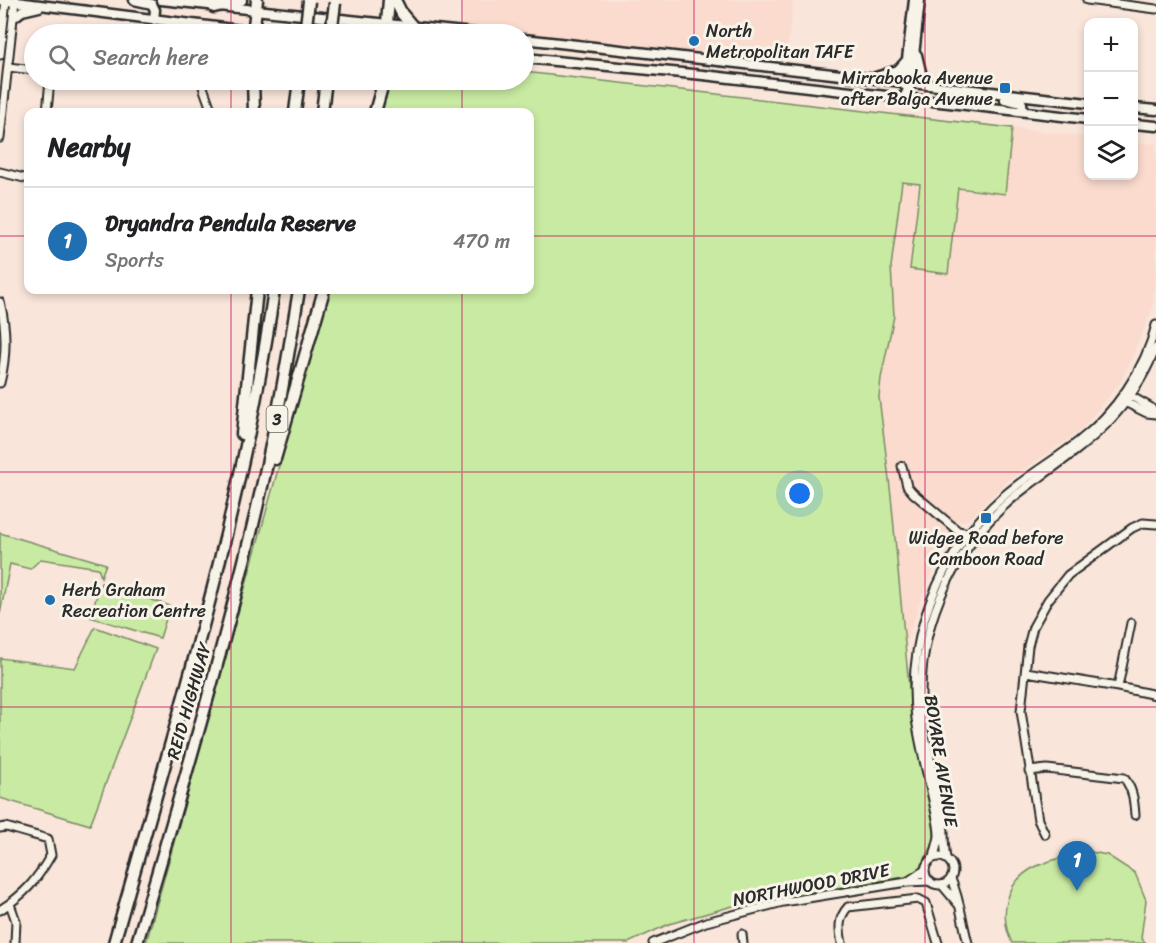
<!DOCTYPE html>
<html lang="en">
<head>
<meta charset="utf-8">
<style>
	body { margin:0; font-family:Sriracha,sans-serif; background:#f6f6f6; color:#202124 }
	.controls { position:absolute; right:18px; top:18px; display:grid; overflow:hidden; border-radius:12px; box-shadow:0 3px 9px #0003 }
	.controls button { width:54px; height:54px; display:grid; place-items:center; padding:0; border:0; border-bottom:2px solid #e0e0e0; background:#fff; color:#202124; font:30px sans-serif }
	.you { position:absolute; left:800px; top:494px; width:21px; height:21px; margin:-15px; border:4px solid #fff; border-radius:50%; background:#1a73e8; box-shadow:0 0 0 9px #1a73e833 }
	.badge { display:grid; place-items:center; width:39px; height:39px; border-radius:50%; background:#1f6fb2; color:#fff; font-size:20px; font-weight:700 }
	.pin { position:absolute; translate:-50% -50px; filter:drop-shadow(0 2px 3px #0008) }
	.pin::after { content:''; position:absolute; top:32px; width:21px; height:18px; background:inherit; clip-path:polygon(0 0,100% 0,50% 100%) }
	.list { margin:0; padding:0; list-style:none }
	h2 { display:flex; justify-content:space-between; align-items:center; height:78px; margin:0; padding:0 24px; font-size:26px }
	h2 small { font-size:20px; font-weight:400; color:#757577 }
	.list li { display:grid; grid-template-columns:39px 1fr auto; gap:18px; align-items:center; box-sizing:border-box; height:108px; padding:0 24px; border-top:2px solid #e0e0e0 }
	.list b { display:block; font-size:22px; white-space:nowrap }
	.list p { margin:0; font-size:20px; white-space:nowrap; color:#757577 }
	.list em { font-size:20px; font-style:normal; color:#757577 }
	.icon { flex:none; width:33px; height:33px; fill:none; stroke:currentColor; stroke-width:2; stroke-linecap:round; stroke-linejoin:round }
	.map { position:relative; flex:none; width:1156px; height:943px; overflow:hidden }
	.search { position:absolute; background:#fff; box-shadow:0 3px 9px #0003; left:24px; top:24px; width:510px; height:66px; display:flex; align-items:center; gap:15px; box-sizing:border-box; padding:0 21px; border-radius:33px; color:#757577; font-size:22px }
	.panel { position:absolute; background:#fff; box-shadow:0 3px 9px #0003; left:24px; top:108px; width:510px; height:186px; border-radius:12px }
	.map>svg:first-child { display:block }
	.built { fill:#fadbce }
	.green { fill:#c9eaa2; stroke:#7a8a66; stroke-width:1.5 }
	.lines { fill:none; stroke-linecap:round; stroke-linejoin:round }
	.minor-casing { stroke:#2b2b2b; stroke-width:11 }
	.major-casing { stroke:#2b2b2b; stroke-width:13 }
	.highway-casing { stroke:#2b2b2b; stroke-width:15 }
	.minor { stroke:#f7f3e8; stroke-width:7 }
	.major { stroke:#f7f3e8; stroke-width:8 }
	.highway { stroke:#f7f3e8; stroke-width:10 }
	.highway-bridge-casing { stroke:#2b2b2b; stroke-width:15; stroke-linecap:butt }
	.highway-bridge { stroke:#f7f3e8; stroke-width:10 }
	.grid { fill:none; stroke:#c2185b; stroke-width:1.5; stroke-opacity:0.55 }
	.poi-dot { fill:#1f6fb2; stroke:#f7f3e8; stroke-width:2 }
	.labels { text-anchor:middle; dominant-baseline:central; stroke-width:6; stroke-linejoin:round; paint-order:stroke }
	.shield { fill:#f7f3e8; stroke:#686764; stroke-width:1.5 }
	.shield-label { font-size:16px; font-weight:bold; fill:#2b2b2b }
	.poi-label { font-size:18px; fill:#2b2b2b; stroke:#f7f3e8; text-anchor:start }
	.street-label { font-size:18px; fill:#2b2b2b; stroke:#f7f3e8 }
</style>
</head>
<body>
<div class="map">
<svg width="1156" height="943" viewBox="0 0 1156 943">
	<rect width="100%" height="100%" fill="#f9e5d9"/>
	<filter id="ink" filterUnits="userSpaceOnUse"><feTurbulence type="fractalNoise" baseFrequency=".0167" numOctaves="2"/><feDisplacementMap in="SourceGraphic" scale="12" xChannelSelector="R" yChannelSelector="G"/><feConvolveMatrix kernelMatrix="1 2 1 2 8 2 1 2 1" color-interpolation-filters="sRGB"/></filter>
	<g filter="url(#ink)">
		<path class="built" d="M 451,0 L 793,0 L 786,61 L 462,26 L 463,2 Z
			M 910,116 L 1088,137 L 1088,176 L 1134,176 L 1134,142 L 1156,144 L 1156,270 L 1152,310 L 1122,380 L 1080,431 L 1006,482 L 968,520 L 959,521 L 948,534 L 949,543 L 926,585 L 908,636 L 906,650 L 891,496 L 879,397 L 881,378 L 894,316 L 891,267 Z"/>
		<path class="green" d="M 524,72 L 1012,128 L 1005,194 L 958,188 L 948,274 L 910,269 L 920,184 L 902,182 L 891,267 L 894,316 L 881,378 L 879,397 L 891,496 L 909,687 L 932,814 L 935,841 L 916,875 L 740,904 L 669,924 L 628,943 L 146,943 L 328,290 L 530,290 L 530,112 L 378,112 L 387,80 L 524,80 Z
			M 0,533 L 106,564 L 101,577 L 98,568 L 41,559 L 30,569 L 10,564 L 0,614 Z
			M 101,583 L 170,606 L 160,638 L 90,617 Z
			M 95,627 L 156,649 L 90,825 L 0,798 L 0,658 L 75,668 Z
			M 1086,851 L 1107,855 L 1135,873 L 1146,900 L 1141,938 L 1146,943 L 1012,943 C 999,917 1005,884 1031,869 C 1047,860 1068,856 1086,851 Z"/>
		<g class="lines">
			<g class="minor-casing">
				<path id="minor" d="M 1087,0 L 1156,9
					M 0,55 L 6,0
					M 8,67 L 34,70
					M 203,87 L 212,112
					M 47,112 L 50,80
					M 0,138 L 15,0
					M 0,172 L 28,179
					M 0,302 C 7,330 7,355 0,383
					M 1129,395 L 1150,407 L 1156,413
					M 1125,402 L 1147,413 L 1156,414
					M 902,466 L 907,486 L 913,493 L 958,531 L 969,533
					M 1026,672 L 1118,687 L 1156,695
					M 1118,687 L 1131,623
					M 1029,771 L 1047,769 L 1124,778 C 1133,789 1134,801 1135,815
					M 0,828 L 6,827 L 48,839 L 51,855 C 36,881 25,894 0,910
					M 1045,834 L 1038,820 L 1021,711 L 1028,646 L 1033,627 L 1048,600 L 1068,575 L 1132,528 L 1143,523 L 1156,524
					M925 871a14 14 0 1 1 28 0a14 14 0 1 1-28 0Z
					M 934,858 C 935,851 938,843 939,836 C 939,824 935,811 933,800 C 927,773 920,746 916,719 C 910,674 918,627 937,586 C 953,551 976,520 1005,495 C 1028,475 1055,460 1079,441 C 1115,413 1145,370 1156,325
					M 946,858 C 943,842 945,825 942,809 C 936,777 925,747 922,715 C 914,623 958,536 1032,483 C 1089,442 1128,416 1156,348
					M 951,879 C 960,899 962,921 968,943
					M 907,882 L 925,870
					M 942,885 L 958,904
					M 10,904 L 16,921 L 15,943
					M 742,934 L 743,943
					M 653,943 L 706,922 L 783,902 L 907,882 L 930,881
					M 842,943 C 839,929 838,918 848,907 L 918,899 L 926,903 L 938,943"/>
			</g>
			<g class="major-casing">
				<path id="major" d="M 0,0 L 272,34
					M 134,0 L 152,4 L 155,10 L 154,20
					M 161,0 L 482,34
					M 14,17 L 22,11 L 39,7
					M 0,26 L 2,38
					M 524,39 L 1088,103
					M 917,55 L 922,76 L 927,85
					M 524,58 L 703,75 L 1088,119
					M 876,77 L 898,70 L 906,61
					M 904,85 L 914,0
					M 904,98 L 911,83 L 920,0
					M 1005,99 L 1022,103 L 1023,111
					M 1134,108 L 1156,110
					M 1134,124 L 1156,126"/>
			</g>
			<g class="highway-casing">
				<path id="highway" d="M 395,0 L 402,14 L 413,27
					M 214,7 L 241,0
					M 228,30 L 235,34
					M 253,34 L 257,0
					M 386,34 L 389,0
					M 253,80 L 254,112
					M 295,112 L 299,80
					M 322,112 L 326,80
					M 375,112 L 384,80
					M 242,434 L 257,290
					M 275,459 L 324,290
					M 114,943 C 175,727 242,512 274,290
					M 137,943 C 184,781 233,620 269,455 C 281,400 290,345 299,290"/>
			</g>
			<use href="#minor" class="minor"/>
			<use href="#major" class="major"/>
			<use href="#highway" class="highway"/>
			<g class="highway-bridge-casing">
				<path id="highway-bridge" d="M 305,34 L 309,1
					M 331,34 L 335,3"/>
			</g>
			<use href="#highway-bridge" class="highway-bridge"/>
		</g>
	</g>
	<path class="grid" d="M 231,0 L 231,34M 462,0 L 462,34M 694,0 L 694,943M 925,0 L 925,943M 231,80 L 231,112M 462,80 L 462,112M 0,236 L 28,236M 530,236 L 1156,236M 231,290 L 231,943M 462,290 L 462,943M 0,472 L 1156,472M 0,707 L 1156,707"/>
	<g class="poi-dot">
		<circle cx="694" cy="41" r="6"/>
		<rect x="999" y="82" width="12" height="12" rx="3"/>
		<rect x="980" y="512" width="12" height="12" rx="3"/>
		<circle cx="50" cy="600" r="6"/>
	</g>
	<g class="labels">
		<rect class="shield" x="266.5" y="406" width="21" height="26" rx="4.5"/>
		<g class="shield-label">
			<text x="277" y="419">3</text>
		</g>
		<g class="poi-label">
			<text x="706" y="31">North<tspan x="706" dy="21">Metropolitan TAFE</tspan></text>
			<text x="993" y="78" text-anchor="end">Mirrabooka Avenue<tspan x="993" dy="21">after Balga Avenue</tspan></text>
			<text x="986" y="538" text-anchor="middle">Widgee Road before<tspan x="986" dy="21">Camboon Road</tspan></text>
			<text x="62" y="590">Herb Graham<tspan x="62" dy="21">Recreation Centre</tspan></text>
		</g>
		<g class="street-label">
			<text transform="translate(189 701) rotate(-74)">REID HIGHWAY</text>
			<text transform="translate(941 761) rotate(81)">BOYARE AVENUE</text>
			<text transform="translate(811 885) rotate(-11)">NORTHWOOD DRIVE</text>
		</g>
	</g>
</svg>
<div class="controls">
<button>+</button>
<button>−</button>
<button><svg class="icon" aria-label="layers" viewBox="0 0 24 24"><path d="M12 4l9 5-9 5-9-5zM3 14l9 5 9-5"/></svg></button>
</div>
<div class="you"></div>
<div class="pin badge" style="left:1077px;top:891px">1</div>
<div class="search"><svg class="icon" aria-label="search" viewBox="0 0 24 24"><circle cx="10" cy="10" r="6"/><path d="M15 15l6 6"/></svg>Search here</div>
<section class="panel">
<h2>Nearby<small></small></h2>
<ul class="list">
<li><span class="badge">1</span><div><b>Dryandra Pendula Reserve</b><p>Sports</p></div><em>470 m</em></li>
</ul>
</section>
</div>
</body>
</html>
